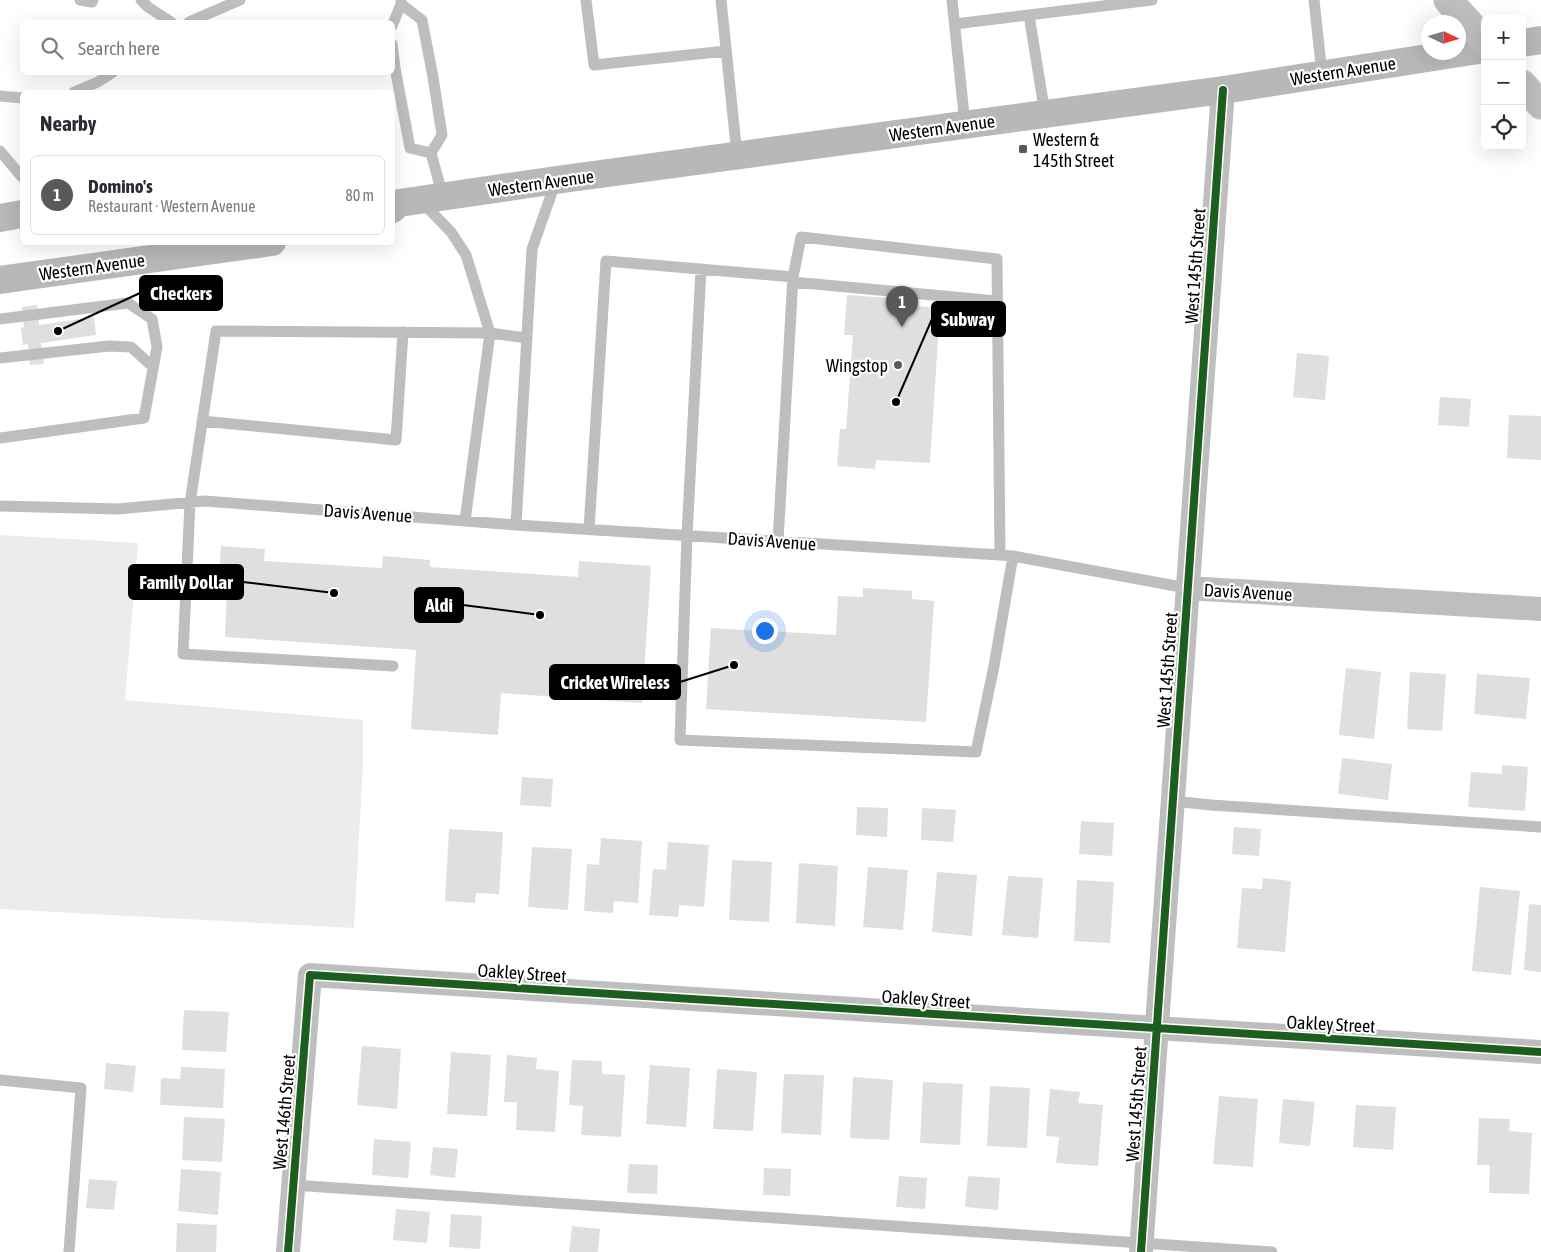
<!DOCTYPE html>
<html lang="en">
<head>
<meta charset="utf-8">
<style>
	body { margin:0; font-family:"Asap Condensed",sans-serif; background:#f2f2f3; color:#2b2b33 }
	.controls { position:absolute; right:15px; top:15px; display:grid; overflow:hidden; border-radius:8px; box-shadow:0 5px 20px #0002 }
	.controls button { width:45px; height:45px; display:grid; place-items:center; padding:0; border:0; border-bottom:1px solid #e1e1e2; background:#fff; color:#2b2b33; font:25px sans-serif }
	.compass { position:absolute; left:1421px; top:15px; width:45px; height:45px; border-radius:50%; background:#fff; box-shadow:0 5px 20px #0002; rotate:94deg }
	.you { position:absolute; left:764px; top:630px; width:18px; height:18px; margin:-12px; border:4px solid #fff; border-radius:50%; background:#1a73e8; box-shadow:0 0 0 8px #1a73e833 }
	.badge { display:grid; place-items:center; width:32px; height:32px; border-radius:50%; background:#595959; color:#fff; font-size:16px; font-weight:700 }
	.pin { position:absolute; translate:-50% -41px; filter:drop-shadow(0 1px 2px #0008) }
	.pin::after { content:''; position:absolute; top:26px; width:18px; height:15px; background:inherit; clip-path:polygon(0 0,100% 0,50% 100%) }
	.list { margin:0; padding:0; list-style:none }
	h2 { display:flex; justify-content:space-between; align-items:center; height:65px; margin:0; padding:0 20px; font-size:21px }
	h2 small { font-size:16px; font-weight:400; color:#7c7c81 }
	.list li { display:grid; grid-template-columns:32px 1fr auto; gap:15px; align-items:center; box-sizing:border-box; height:80px; margin:0 10px 10px; padding:0 10px; border:1px solid #e1e1e2; border-radius:8px }
	.list b { display:block; font-size:19px; white-space:nowrap }
	.list p { margin:0; font-size:16px; white-space:nowrap; color:#7c7c81 }
	.list em { font-size:16px; font-style:normal; color:#7c7c81 }
	.icon { flex:none; width:28px; height:28px; fill:none; stroke:currentColor; stroke-width:2; stroke-linecap:round; stroke-linejoin:round }
	.map { position:relative; flex:none; width:1541px; height:1252px; overflow:hidden }
	.search { position:absolute; background:#fff; box-shadow:0 5px 20px #0002; left:20px; top:20px; width:375px; height:55px; display:flex; align-items:center; gap:12px; box-sizing:border-box; padding:0 18px; border-radius:8px; color:#7c7c81; font-size:19px }
	.panel { position:absolute; background:#fff; box-shadow:0 5px 20px #0002; left:20px; top:90px; width:375px; height:155px; border-radius:8px }
	.map>svg:first-child { display:block }
	.green { fill:#ececec }
	.building { fill:#dfdfdf }
	.lines { fill:none; stroke-linecap:round; stroke-linejoin:round }
	.motorway-casing { stroke:#dbdbdb; stroke-width:30 }
	.service { stroke:#bebebe; stroke-width:11 }
	.minor { stroke:#bebebe; stroke-width:24 }
	.secondary { stroke:#b8b8b8; stroke-width:28 }
	.motorway { stroke:#bebebe; stroke-width:28 }
	.cycleway-casing { stroke:#fff; stroke-width:11 }
	.cycleway { stroke:#1b5e20; stroke-width:8 }
	.poi-dot { fill:#595959; stroke:#fff; stroke-width:2 }
	.labels { text-anchor:middle; dominant-baseline:central; stroke-width:4.5; stroke-linejoin:round; paint-order:stroke }
	.street-label { font-size:18px; fill:#000; stroke:#fff }
	.poi-label { font-size:18px; fill:#000; stroke:#fff; text-anchor:start }
	.leader { fill:none; stroke:#000; stroke-width:2 }
	.callout-dot { fill:#000; stroke:#fff; stroke-width:2 }
	.callout { fill:#000; stroke:#000; stroke-width:2 }
	.callout-label { font-size:19px; text-anchor:middle; font-weight:bold; fill:#fff }
</style>
</head>
<body>
<div class="map">
<svg width="1541" height="1252" viewBox="0 0 1541 1252">
	<rect width="100%" height="100%" fill="#fff"/>
	<path class="green" d="M 0,535 L 138,543 L 125,700 L 363,720 L 363,764 L 354,928 L 0,909 Z"/>
	<path class="building" d="M 847,295 L 888,298 L 889,304 L 940,308 L 930,463 L 876,460 L 875,469 L 837,466 L 840,429 L 846,429 L 853,335 L 844,335 Z
		M 37,305 L 39,325 L 94,317 L 96,335 L 41,343 L 44,364 L 30,365 L 28,344 L 23,345 L 21,328 L 24,327 L 22,307 Z
		M 1297,353 L 1329,356 L 1325,400 L 1293,397 Z
		M 1440,397 L 1471,399 L 1469,427 L 1438,425 Z
		M 1509,415 L 1541,416 L 1541,460 L 1507,458 Z
		M 221,546 L 265,549 L 264,561 L 382,568 L 383,556 L 430,560 L 430,567 L 578,577 L 579,561 L 651,566 L 642,703 L 501,693 L 498,735 L 411,729 L 416,650 L 225,637 L 227,590 L 218,590 Z
		M 863,588 L 912,591 L 912,599 L 934,601 L 926,722 L 706,709 L 711,628 L 836,635 L 838,596 L 863,597 Z
		M 1346,668 L 1381,672 L 1374,739 L 1339,735 Z
		M 1410,672 L 1446,674 L 1442,731 L 1407,729 Z
		M 1477,674 L 1530,678 L 1526,719 L 1474,714 Z
		M 1342,758 L 1392,764 L 1388,800 L 1338,794 Z
		M 1502,765 L 1528,767 L 1525,811 L 1468,807 L 1471,772 L 1502,774 Z
		M 522,777 L 553,779 L 551,807 L 520,805 Z
		M 857,807 L 888,808 L 887,837 L 856,835 Z
		M 922,808 L 956,810 L 953,842 L 921,840 Z
		M 1081,821 L 1114,823 L 1112,856 L 1079,854 Z
		M 1234,827 L 1261,829 L 1259,856 L 1232,854 Z
		M 449,829 L 503,832 L 499,894 L 476,893 L 475,903 L 445,901 Z
		M 601,838 L 642,841 L 638,903 L 614,901 L 613,913 L 584,911 L 587,864 L 599,865 Z
		M 668,842 L 709,845 L 704,907 L 679,905 L 678,917 L 649,915 L 653,869 L 666,870 Z
		M 532,847 L 572,849 L 568,910 L 528,907 Z
		M 732,860 L 772,862 L 769,922 L 729,920 Z
		M 799,863 L 838,866 L 835,926 L 796,923 Z
		M 868,867 L 908,870 L 903,930 L 863,927 Z
		M 937,872 L 977,875 L 972,936 L 932,932 Z
		M 1008,876 L 1043,878 L 1038,938 L 1002,935 Z
		M 1263,878 L 1291,881 L 1285,952 L 1237,948 L 1242,888 L 1262,889 Z
		M 1077,880 L 1114,882 L 1110,943 L 1074,941 Z
		M 1480,887 L 1520,891 L 1511,975 L 1472,971 Z
		M 1529,904 L 1541,905 L 1541,972 L 1524,970 Z
		M 184,1010 L 229,1012 L 226,1052 L 182,1050 Z
		M 362,1046 L 401,1049 L 397,1109 L 357,1105 Z
		M 451,1052 L 491,1055 L 487,1116 L 447,1114 Z
		M 507,1055 L 537,1058 L 536,1069 L 559,1071 L 555,1132 L 516,1130 L 517,1102 L 504,1102 Z
		M 572,1060 L 602,1061 L 602,1074 L 625,1075 L 621,1137 L 581,1135 L 583,1106 L 569,1105 Z
		M 106,1063 L 136,1066 L 133,1092 L 104,1089 Z
		M 650,1065 L 690,1068 L 686,1127 L 646,1124 Z
		M 181,1067 L 225,1069 L 223,1108 L 160,1105 L 161,1078 L 180,1079 Z
		M 717,1069 L 757,1072 L 753,1131 L 713,1129 Z
		M 784,1074 L 824,1075 L 821,1135 L 781,1133 Z
		M 853,1077 L 893,1080 L 889,1140 L 850,1138 Z
		M 923,1082 L 963,1084 L 960,1145 L 920,1143 Z
		M 990,1086 L 1030,1088 L 1027,1148 L 987,1146 Z
		M 1050,1089 L 1080,1092 L 1078,1103 L 1103,1105 L 1098,1166 L 1056,1163 L 1059,1137 L 1046,1136 Z
		M 1219,1096 L 1258,1099 L 1253,1167 L 1213,1164 Z
		M 1283,1099 L 1315,1102 L 1310,1146 L 1279,1143 Z
		M 1356,1105 L 1396,1107 L 1393,1150 L 1353,1147 Z
		M 184,1117 L 225,1119 L 222,1162 L 182,1160 Z
		M 1479,1118 L 1510,1119 L 1509,1131 L 1532,1133 L 1529,1194 L 1489,1193 L 1490,1165 L 1477,1165 Z
		M 374,1139 L 411,1142 L 408,1178 L 372,1175 Z
		M 433,1147 L 458,1149 L 455,1178 L 430,1175 Z
		M 629,1164 L 658,1165 L 657,1194 L 627,1193 Z
		M 764,1168 L 791,1169 L 790,1196 L 763,1195 Z
		M 181,1169 L 221,1172 L 218,1215 L 178,1211 Z
		M 899,1176 L 927,1178 L 925,1209 L 896,1207 Z
		M 968,1176 L 1000,1178 L 998,1210 L 965,1207 Z
		M 89,1179 L 117,1181 L 114,1210 L 86,1208 Z
		M 396,1209 L 430,1212 L 427,1243 L 393,1240 Z
		M 451,1214 L 482,1216 L 480,1249 L 449,1247 Z
		M 177,1223 L 217,1225 L 216,1252 L 176,1252 Z
		M 572,1226 L 600,1229 L 598,1252 L 569,1252 Z"/>
	<g class="lines">
		<g class="motorway-casing">
			<path id="motorway" d="M 1448,0 L 1485,41
				M 1522,84 L 1541,105"/>
		</g>
		<path class="service" d="M 80,0 L 92,2 L 93,0
			M 141,0 L 148,7 L 171,22
			M 586,0 L 594,65 L 726,51
			M 721,0 L 737,155
			M 952,0 L 965,124
			M 1314,0 L 1322,74
			M 401,4 L 422,20 L 433,77 L 442,135 L 431,153 L 443,197
			M 1029,15 L 1045,114
			M 189,22 L 240,0
			M 955,24 L 1152,0
			M 392,26 L 401,4 L 401,0
			M 392,44 L 395,68 L 410,148 L 431,153
			M 74,92 L 98,82 L 113,72
			M 0,96 L 22,98
			M 0,151 L 22,177
			M 422,202 L 451,232 L 466,255 L 490,333 L 465,521
			M 701,269 L 687,535 L 680,740 L 976,752 L 994,666 L 1013,556
			M 793,282 L 997,301
			M 0,319 L 128,303 L 152,319 L 157,347 L 144,418 L 0,438
			M 0,358 L 109,346 L 131,347 L 153,367
			M 202,421 L 396,440 L 403,332
			M 0,506 L 118,509 L 205,501 L 516,525 L 1000,555 L 1013,556 L 1187,588
			M 516,525 L 532,249 L 556,181
			M 589,529 L 606,261 L 793,277 L 801,237 L 997,259 L 1000,555
			M 778,541 L 793,277
			M 393,666 L 183,654 L 190,503 L 216,331 L 490,333 L 527,338
			M 1173,801 L 1211,805 L 1541,827
			M 0,1080 L 81,1088 L 69,1252
			M 293,1185 L 1272,1252"/>
		<path class="minor" d="M 1187,588 L 1541,609
			M 288,1252 L 310,975 L 1541,1052
			M 1141,1252 L 1223,90"/>
		<path class="secondary" d="M 1522,43 L 1541,40
			M 392,209 L 399,203 L 556,180 L 1223,90 L 1485,49
			M 0,218 L 22,214
			M 0,280 L 272,242"/>
		<use href="#motorway" class="motorway"/>
		<g class="cycleway-casing">
			<path id="cycleway" d="M 288,1252 L 310,975 L 1541,1052
				M 1141,1252 L 1223,90"/>
		</g>
		<use href="#cycleway" class="cycleway"/>
	</g>
	<g class="poi-dot">
		<rect x="1018" y="144" width="10" height="10" rx="2.5"/>
		<circle cx="898" cy="365" r="5"/>
	</g>
	<g class="labels">
		<g class="street-label">
			<text transform="translate(1343 71) rotate(-9)">Western Avenue</text>
			<text transform="translate(942 128) rotate(-8)">Western Avenue</text>
			<text transform="translate(541 183) rotate(-8)">Western Avenue</text>
			<text transform="translate(1195 266) rotate(-86)">West 145th Street</text>
			<text transform="translate(92 267) rotate(-8)">Western Avenue</text>
			<text transform="translate(368 513) rotate(4)">Davis Avenue</text>
			<text transform="translate(772 541) rotate(4)">Davis Avenue</text>
			<text transform="translate(1248 592) rotate(3)">Davis Avenue</text>
			<text transform="translate(1167 670) rotate(-86)">West 145th Street</text>
			<text transform="translate(522 973) rotate(4)">Oakley Street</text>
			<text transform="translate(926 999) rotate(4)">Oakley Street</text>
			<text transform="translate(1331 1024) rotate(3)">Oakley Street</text>
			<text transform="translate(1136 1104) rotate(-86)">West 145th Street</text>
			<text transform="translate(284 1112) rotate(-85)">West 146th Street</text>
		</g>
		<g class="poi-label">
			<text x="1033" y="139">Western &amp;<tspan x="1033" dy="21">145th Street</tspan></text>
			<text x="888" y="365" text-anchor="end">Wingstop</text>
		</g>
	</g>
	<path class="leader" d="M58 331L140 293M896 402L932 319M334 593L243 582M540 615L463 605M734 665L680 682"/>
	<g class="callout-dot">
		<circle cx="58" cy="331" r="5"/>
		<circle cx="896" cy="402" r="5"/>
		<circle cx="334" cy="593" r="5"/>
		<circle cx="540" cy="615" r="5"/>
		<circle cx="734" cy="665" r="5"/>
	</g>
	<g class="callout">
		<rect x="140" y="276" width="82" height="34" rx="5"/>
		<rect x="932" y="302" width="73" height="34" rx="5"/>
		<rect x="129" y="565" width="114" height="34" rx="5"/>
		<rect x="415" y="588" width="48" height="34" rx="5"/>
		<rect x="550" y="665" width="130" height="34" rx="5"/>
	</g>
	<g class="callout-label">
		<text x="181" y="300">Checkers</text>
		<text x="968" y="326">Subway</text>
		<text x="186" y="589">Family Dollar</text>
		<text x="439" y="612">Aldi</text>
		<text x="615" y="689">Cricket Wireless</text>
	</g>
</svg>
<div class="controls">
<button>+</button>
<button>−</button>
<button><svg class="icon" aria-label="locate" viewBox="0 0 24 24"><circle cx="12" cy="12" r="6"/><path d="M12 2v4M12 18v4M2 12h4M18 12h4"/></svg></button>
</div>
<svg class="compass" viewBox="-18 -18 36 36"><path d="M0-13l5 13h-10z" fill="#e53935"/><path d="M0 13l5-13h-10z" fill="#7c7c81"/></svg>
<div class="you"></div>
<div class="pin badge" style="left:902px;top:327px">1</div>
<div class="search"><svg class="icon" aria-label="search" viewBox="0 0 24 24"><circle cx="10" cy="10" r="6"/><path d="M15 15l6 6"/></svg>Search here</div>
<section class="panel">
<h2>Nearby<small></small></h2>
<ul class="list">
<li><span class="badge">1</span><div><b>Domino's</b><p>Restaurant · Western Avenue</p></div><em>80 m</em></li>
</ul>
</section>
</div>
</body>
</html>
